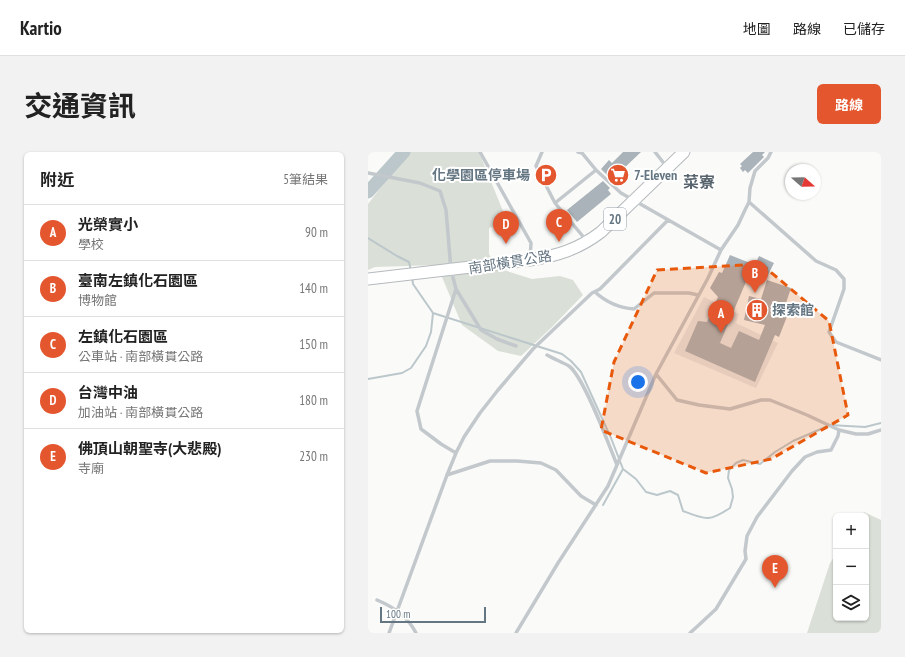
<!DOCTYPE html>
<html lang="zh-TW">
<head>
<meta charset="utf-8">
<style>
	body { margin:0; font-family:"PT Sans Narrow","Noto Sans TC",sans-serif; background:#f2f2f2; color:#222 }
	.controls { position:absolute; right:12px; bottom:12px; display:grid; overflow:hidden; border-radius:6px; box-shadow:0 1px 3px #0004 }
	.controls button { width:36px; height:36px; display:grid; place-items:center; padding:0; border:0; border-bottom:1px solid #e0e0e0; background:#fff; color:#222; font:20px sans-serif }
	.compass { position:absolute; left:417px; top:12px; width:36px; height:36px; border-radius:50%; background:#fff; box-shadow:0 1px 3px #0004; rotate:110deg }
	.scale { position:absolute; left:12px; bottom:10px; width:106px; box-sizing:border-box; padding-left:4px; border:2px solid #657683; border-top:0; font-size:11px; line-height:14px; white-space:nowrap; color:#657683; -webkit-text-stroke:3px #fff; paint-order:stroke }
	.you { position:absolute; left:270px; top:230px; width:14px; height:14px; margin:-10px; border:3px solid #fff; border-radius:50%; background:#1a73e8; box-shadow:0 0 0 6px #1a73e833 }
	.badge { display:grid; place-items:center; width:26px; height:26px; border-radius:50%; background:#e4572e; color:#fff; font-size:13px; font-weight:700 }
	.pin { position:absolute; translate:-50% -33px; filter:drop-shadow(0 1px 2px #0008) }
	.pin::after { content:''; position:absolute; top:21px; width:14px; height:12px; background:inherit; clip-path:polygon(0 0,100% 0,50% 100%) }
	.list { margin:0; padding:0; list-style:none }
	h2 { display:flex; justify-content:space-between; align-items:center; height:52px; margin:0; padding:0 16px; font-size:17px }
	h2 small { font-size:13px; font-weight:400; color:#767676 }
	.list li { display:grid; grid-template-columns:26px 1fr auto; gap:12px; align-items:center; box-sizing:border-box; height:56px; padding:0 16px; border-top:1px solid #e0e0e0 }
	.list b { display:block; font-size:15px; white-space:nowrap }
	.list p { margin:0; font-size:13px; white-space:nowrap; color:#767676 }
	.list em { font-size:13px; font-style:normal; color:#767676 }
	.icon { flex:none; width:22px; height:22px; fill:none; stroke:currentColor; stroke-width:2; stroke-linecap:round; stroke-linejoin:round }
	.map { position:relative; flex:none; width:513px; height:481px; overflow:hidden; border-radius:6px }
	header { display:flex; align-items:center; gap:24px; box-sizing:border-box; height:56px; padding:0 20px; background:#fff; border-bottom:1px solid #e0e0e0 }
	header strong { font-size:19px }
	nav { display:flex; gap:22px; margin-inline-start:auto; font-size:14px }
	.intro { display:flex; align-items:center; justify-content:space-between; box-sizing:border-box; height:96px; padding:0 24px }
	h1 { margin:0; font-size:28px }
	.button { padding:10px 18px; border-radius:6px; background:#e4572e; color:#fff; font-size:14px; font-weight:700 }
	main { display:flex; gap:24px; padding:0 24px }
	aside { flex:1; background:#fff; border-radius:6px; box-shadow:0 1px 3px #0004 }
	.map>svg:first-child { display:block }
	.built { fill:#e8e9e9 }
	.green { fill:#dadfd7 }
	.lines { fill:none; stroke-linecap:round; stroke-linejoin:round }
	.stream { stroke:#bbc7cb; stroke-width:2 }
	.river { stroke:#bbc7cb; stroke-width:13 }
	.building { fill:#aab3b9 }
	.primary-casing { stroke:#b5babe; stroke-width:13 }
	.service { stroke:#c3c8cc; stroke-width:3.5 }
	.primary { stroke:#fff; stroke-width:11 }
	.marked { fill:#e8590c; fill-opacity:0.2; stroke:#e8590c; stroke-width:3; stroke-dasharray:8 5; stroke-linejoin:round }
	.labels { text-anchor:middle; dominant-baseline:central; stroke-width:4; stroke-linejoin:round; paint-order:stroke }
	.shield { fill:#fff; stroke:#939fa8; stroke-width:1 }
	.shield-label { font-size:13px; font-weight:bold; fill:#657683 }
	.poi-label { font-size:14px; font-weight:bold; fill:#657683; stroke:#fff; text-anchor:start }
	.street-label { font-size:14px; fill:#657683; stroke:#fff }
	.quarter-label { font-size:16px; font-weight:bold; fill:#57646e; stroke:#fff }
</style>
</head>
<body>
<header>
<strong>Kartio</strong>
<nav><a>地圖</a><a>路線</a><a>已儲存</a></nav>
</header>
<div class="intro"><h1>交通資訊</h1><a class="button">路線</a></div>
<main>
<aside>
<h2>附近<small>5筆結果</small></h2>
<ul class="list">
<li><span class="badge">A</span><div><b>光榮實小</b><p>學校</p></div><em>90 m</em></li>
<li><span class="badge">B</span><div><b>臺南左鎮化石園區</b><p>博物館</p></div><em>140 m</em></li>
<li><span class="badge">C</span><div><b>左鎮化石園區</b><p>公車站 · 南部橫貫公路</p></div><em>150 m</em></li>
<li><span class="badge">D</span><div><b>台灣中油</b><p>加油站 · 南部橫貫公路</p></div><em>180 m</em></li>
<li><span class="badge">E</span><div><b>佛頂山朝聖寺(大悲殿)</b><p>寺廟</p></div><em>230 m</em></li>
</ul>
</aside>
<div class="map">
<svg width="513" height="481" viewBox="0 0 513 481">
	<rect width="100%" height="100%" fill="#fafaf8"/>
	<path class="built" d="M 336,145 L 371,162 L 368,171 L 410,191 L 388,236 L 306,201 Z"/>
	<path class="green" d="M 41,0 L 111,0 L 139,69 L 121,76 L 121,102 L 129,116 L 164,127 L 192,124 L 205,128 L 215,143 L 183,176 L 153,204 L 130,199 L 94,173 L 69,113 L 7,115 L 0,118 L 0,52 L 26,18 Z
		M 496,360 L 513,368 L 513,481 L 439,481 L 462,411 L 468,402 L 468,466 L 498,466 L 498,364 L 494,364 Z"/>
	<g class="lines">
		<path class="stream" d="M 0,86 L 29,104 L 41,110 L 43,119
			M 44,125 L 45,132 L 65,161 L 194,202 L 203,209 L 213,220 L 243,286 L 255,317 L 268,327 L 278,340 L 289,343 L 302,339 L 310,343 L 315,359 C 338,368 341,370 362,356 L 365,345 L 364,337 L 360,326 L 361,318 L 368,311 L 375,308 L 392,312 L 407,300 L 425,289 L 462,273 L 497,275 L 513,271
			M 0,227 L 34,221 L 43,216 L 58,194 L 63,180 L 65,161
			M 235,353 L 255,317"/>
		<path class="river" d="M 0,40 L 36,0"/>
	</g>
	<path class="building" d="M 255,0 L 273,0 L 252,20 L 256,23 L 247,31 L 233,17 L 241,8 L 244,11 Z
		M 385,0 L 397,0 L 394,3 L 396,5 L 380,21 L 377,18 L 375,20 L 372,16 L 374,14 L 372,12 Z
		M 235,29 L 242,36 L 240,38 L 243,42 L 209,70 L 199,58 Z
		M 362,103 L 387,113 L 391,104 L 406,111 L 399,125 L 383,118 L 352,191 L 363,196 L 371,179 L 391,188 L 397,173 L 376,168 L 381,144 L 393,147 L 399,128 L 423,136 L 415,160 L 420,162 L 411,185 L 407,183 L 387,230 L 317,199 L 330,169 L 339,170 L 350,145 L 342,136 L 351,120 L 354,121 Z"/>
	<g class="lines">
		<g class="primary-casing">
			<path id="primary" d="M 0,127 L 162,108 C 189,104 211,97 233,80 L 316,0"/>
		</g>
		<path class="service" d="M 112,0 L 163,91 L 162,107
			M 174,0 L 168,14 L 187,51 L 218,88
			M 210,0 L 214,1 L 228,18 L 253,41 L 353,98
			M 287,0 L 298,14
			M 0,21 L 52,31 L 72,39 L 78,58 L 83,118 L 88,137 L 113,178 L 129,187 L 148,194
			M 381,50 L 448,109 L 468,118 L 476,127 L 476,137 L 461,180 L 468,190 L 513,208
			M 187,51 L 228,18
			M 88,137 L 49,259 L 53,277 L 73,292 L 88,301
			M 227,140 C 238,150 251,156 266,157 L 286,141 L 321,141 L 330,143
			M 179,203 C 186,207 194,210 201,214 C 216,225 241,293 249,313
			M 288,222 L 309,248 L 331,253 L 362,257 L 393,248 L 402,248 L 439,263 L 471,278 L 488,282 L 500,282 L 513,278
			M 79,323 L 122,309 L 149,309 L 173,311 L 188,318 L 213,344 L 228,353
			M 9,448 C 26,455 40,465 48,481
			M 21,481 L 79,323 L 88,301 L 96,285 L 112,261 L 130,238 L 165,197 L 224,141 L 232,137 L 300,68
			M 148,481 L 190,411 L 240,334 L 288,222 L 340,126 L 353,98 L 370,73 L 377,58 L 381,50 L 382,36 L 387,19 L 400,6 L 403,0
			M 322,481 L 333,471 L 348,457 L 378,407 L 377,399 L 379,384 L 389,365 L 424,319 L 437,305 L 449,300 L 463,298 L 470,284 L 471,278"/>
		<use href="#primary" class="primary"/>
	</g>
	<path class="marked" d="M 393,112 L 461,169 L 480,263 L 403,307 L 338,321 L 233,278 L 246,210 L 289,118 Z"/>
	<defs>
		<g id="parking-disc" transform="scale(1.15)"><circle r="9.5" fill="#e4572e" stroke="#fff"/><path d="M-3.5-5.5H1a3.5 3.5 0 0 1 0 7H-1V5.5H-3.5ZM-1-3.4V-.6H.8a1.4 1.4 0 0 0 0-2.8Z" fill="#fff"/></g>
		<g id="supermarket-disc" transform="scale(1.15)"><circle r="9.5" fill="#e4572e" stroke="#fff"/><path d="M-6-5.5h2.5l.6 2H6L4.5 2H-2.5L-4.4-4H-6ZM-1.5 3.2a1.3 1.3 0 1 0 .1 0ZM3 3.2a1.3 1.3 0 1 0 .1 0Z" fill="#fff"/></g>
		<g id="building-disc" transform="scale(1.15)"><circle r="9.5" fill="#e4572e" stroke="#fff"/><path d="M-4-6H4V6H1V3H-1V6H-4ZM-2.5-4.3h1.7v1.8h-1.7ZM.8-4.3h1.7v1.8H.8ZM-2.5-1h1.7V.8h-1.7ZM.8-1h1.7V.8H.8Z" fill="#fff"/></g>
	</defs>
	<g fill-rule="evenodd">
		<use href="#parking-disc" x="178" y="23"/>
		<use href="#supermarket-disc" x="250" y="23"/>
		<use href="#building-disc" x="389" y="158"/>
	</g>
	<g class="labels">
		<rect class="shield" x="236" y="56" width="22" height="22" rx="3"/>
		<g class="shield-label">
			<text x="247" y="67">20</text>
		</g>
		<g class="poi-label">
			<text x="162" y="23" text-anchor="end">化學園區停車場</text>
			<text x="266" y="23">7-Eleven</text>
			<text x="404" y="158">探索館</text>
		</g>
		<g class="street-label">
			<text transform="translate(142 110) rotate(-9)">南部橫貫公路</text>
		</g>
		<g class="quarter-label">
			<text x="331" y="30">菜寮</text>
		</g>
	</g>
</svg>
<div class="controls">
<button>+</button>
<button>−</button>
<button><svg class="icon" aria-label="layers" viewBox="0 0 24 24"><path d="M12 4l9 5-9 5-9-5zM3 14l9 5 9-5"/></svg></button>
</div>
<svg class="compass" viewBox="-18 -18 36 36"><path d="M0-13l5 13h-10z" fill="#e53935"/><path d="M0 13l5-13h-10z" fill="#767676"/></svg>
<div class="scale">100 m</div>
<div class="you"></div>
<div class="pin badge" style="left:353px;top:181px">A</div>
<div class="pin badge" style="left:387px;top:141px">B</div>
<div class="pin badge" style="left:191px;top:90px">C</div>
<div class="pin badge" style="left:138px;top:92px">D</div>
<div class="pin badge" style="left:407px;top:436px">E</div>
</div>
</main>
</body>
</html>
